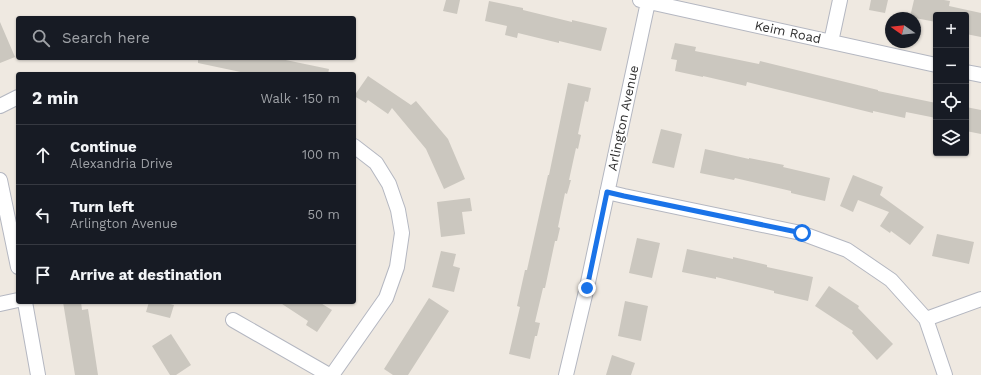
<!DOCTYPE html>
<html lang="en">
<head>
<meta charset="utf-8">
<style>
	body { margin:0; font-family:"Work Sans",sans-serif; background:#20242c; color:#f1f3f6 }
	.controls { position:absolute; right:12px; top:12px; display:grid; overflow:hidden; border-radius:4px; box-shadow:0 1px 3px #0004 }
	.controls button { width:36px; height:36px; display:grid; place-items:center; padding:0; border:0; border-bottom:1px solid #363941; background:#171b24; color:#f1f3f6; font:20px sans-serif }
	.compass { position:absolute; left:885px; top:12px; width:36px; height:36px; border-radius:50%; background:#171b24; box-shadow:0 1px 3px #0004; rotate:284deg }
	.stop { position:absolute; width:12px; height:12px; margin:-9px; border:3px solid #1a73e8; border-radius:50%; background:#fff }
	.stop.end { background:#1a73e8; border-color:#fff; box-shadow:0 1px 4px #0008 }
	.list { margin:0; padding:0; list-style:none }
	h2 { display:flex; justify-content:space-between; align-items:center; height:52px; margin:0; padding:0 16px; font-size:17px }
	h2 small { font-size:13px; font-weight:400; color:#9ea1a6 }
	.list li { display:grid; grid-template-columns:26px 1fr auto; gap:12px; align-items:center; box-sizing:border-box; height:60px; padding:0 16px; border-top:1px solid #363941 }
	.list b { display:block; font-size:15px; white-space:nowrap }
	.list p { margin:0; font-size:13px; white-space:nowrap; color:#9ea1a6 }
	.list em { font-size:13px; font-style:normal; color:#9ea1a6 }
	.icon { flex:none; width:22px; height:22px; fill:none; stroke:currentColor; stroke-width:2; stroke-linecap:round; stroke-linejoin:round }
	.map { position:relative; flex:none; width:981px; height:375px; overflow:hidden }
	.search { position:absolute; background:#171b24; box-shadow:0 1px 3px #0004; left:16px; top:16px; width:340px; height:44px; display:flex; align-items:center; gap:10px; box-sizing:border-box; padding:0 14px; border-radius:4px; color:#9ea1a6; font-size:15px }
	.panel { position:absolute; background:#171b24; box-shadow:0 1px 3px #0004; left:16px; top:72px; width:340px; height:232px; border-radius:4px }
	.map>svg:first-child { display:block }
	.building { fill:#cbc7bf }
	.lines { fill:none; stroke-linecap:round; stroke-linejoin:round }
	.minor-casing { stroke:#b4b7c1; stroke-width:16 }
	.minor { stroke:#fff; stroke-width:14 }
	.route { stroke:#1a73e8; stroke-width:5 }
	.labels { text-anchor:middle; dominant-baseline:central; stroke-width:3; stroke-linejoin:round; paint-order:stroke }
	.street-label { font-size:13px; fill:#2e2e2e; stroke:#fff }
</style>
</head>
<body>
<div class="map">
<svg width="981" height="375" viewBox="0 0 981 375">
	<rect width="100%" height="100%" fill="#efe9e1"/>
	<path class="building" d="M 446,0 L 460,0 L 457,14 L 443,11 Z
		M 871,0 L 888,0 L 885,13 L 869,10 Z
		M 914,0 L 944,0 L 950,1 L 949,6 L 981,13 L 981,37 L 966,34 L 966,15 L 936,15 L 936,22 L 910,17 Z
		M 489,1 L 523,8 L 523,10 L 572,22 L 572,20 L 607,28 L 601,51 L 559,41 L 559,43 L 518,33 L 517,38 L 505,35 L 507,26 L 485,21 Z
		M 0,22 L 15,57 L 0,63 Z
		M 675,43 L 696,47 L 695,51 L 759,64 L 760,61 L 878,90 L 878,91 L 936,103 L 936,118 L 906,112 L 905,118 L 873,111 L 873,113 L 747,82 L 746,86 L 703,76 L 703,77 L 675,71 L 677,60 L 671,59 Z
		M 198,58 L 276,58 L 329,69 L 328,74 L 250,74 L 198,63 Z
		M 368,76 L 411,105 L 416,101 L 448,139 L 465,179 L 444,189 L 426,149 L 392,108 L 388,114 L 368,100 L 366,103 L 354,96 Z
		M 568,83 L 591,88 L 588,102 L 585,101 L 578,134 L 581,135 L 578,149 L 576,148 L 569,180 L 571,180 L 567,194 L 565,193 L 558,227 L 560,228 L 557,241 L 555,241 L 545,288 L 543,288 L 535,322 L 540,323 L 537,336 L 535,336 L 530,359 L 509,354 L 520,307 L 517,306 L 525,270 L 527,270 L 548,175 L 549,175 Z
		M 966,107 L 981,110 L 981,134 L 966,131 Z
		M 661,129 L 682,134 L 674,168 L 652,163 Z
		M 705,149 L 749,159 L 749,158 L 784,165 L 783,167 L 830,178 L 825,201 L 791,193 L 791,191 L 735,178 L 734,180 L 700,173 Z
		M 853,175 L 883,187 L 880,195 L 924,227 L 910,245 L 891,231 L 890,233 L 880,226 L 889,212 L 858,200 L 853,212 L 840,206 Z
		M 470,198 L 472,211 L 462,212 L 465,234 L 441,237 L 437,202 Z
		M 937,234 L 974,242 L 969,264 L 932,256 Z
		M 637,238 L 660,243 L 652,278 L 629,273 Z
		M 687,249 L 733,259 L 733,257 L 767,265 L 767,267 L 813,277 L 808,301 L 774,293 L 774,291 L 716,277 L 716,279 L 682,272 Z
		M 441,251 L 456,254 L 453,266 L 460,268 L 454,292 L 432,287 Z
		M 829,286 L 859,306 L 858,308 L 893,344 L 877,360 L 852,333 L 853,331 L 815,306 Z
		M 429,298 L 449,311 L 408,375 L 393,375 L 384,369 Z
		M 625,301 L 648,306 L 641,341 L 618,336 Z
		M 63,302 L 81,302 L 82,310 L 88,309 L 98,375 L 75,375 Z
		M 149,302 L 171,302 L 170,304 L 174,305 L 170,318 L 146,312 Z
		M 279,302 L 319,302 L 332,310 L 317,332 L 306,325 L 308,321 Z
		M 171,334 L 191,365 L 176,375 L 170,375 L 152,346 Z
		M 612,355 L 635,363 L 631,375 L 606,375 Z"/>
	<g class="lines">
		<g class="minor-casing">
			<path id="minor" d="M 640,0 L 936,65
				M 831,42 L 840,0
				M 966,72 L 981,75
				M 0,106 L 18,97
				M 0,180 L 18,267
				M 607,192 L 624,196 L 801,233 L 847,250 L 891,280 L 926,319 L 945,375
				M 25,302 L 38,375
				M 0,304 L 18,300
				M 926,319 L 981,299
				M 233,320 L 329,375
				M 332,375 L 386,298 L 397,267 L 402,233 L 398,210 L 389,184 L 376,163 L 354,146
				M 566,375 L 587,287 L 648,2"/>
		</g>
		<use href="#minor" class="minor"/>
	</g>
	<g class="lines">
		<path class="route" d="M 587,288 L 607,192 L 624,196 L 802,233"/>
	</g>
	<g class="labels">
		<g class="street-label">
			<text transform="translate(788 32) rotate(12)">Keim Road</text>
			<text transform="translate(623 118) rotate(-78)">Arlington Avenue</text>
		</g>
	</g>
</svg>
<div class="controls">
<button>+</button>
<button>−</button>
<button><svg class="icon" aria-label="locate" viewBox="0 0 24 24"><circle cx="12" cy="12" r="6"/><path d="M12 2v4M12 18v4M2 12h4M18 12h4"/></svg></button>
<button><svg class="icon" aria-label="layers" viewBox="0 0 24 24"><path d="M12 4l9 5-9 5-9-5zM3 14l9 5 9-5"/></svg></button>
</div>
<svg class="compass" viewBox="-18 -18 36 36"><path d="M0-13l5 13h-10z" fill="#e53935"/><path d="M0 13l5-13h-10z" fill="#9ea1a6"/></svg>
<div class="stop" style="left:802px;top:233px"></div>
<div class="stop end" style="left:587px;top:288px"></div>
<div class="search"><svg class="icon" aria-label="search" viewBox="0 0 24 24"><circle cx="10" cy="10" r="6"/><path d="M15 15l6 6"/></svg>Search here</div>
<section class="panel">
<h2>2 min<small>Walk · 150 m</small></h2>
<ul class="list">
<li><svg class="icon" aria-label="ahead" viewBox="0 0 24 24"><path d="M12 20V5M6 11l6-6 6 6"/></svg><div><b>Continue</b><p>Alexandria Drive</p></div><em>100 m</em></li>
<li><svg class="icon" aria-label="left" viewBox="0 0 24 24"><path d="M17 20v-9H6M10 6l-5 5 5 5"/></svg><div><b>Turn left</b><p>Arlington Avenue</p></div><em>50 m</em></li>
<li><svg class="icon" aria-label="arrive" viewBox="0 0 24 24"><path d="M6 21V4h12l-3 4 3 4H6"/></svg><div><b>Arrive at destination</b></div></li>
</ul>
</section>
</div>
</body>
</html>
